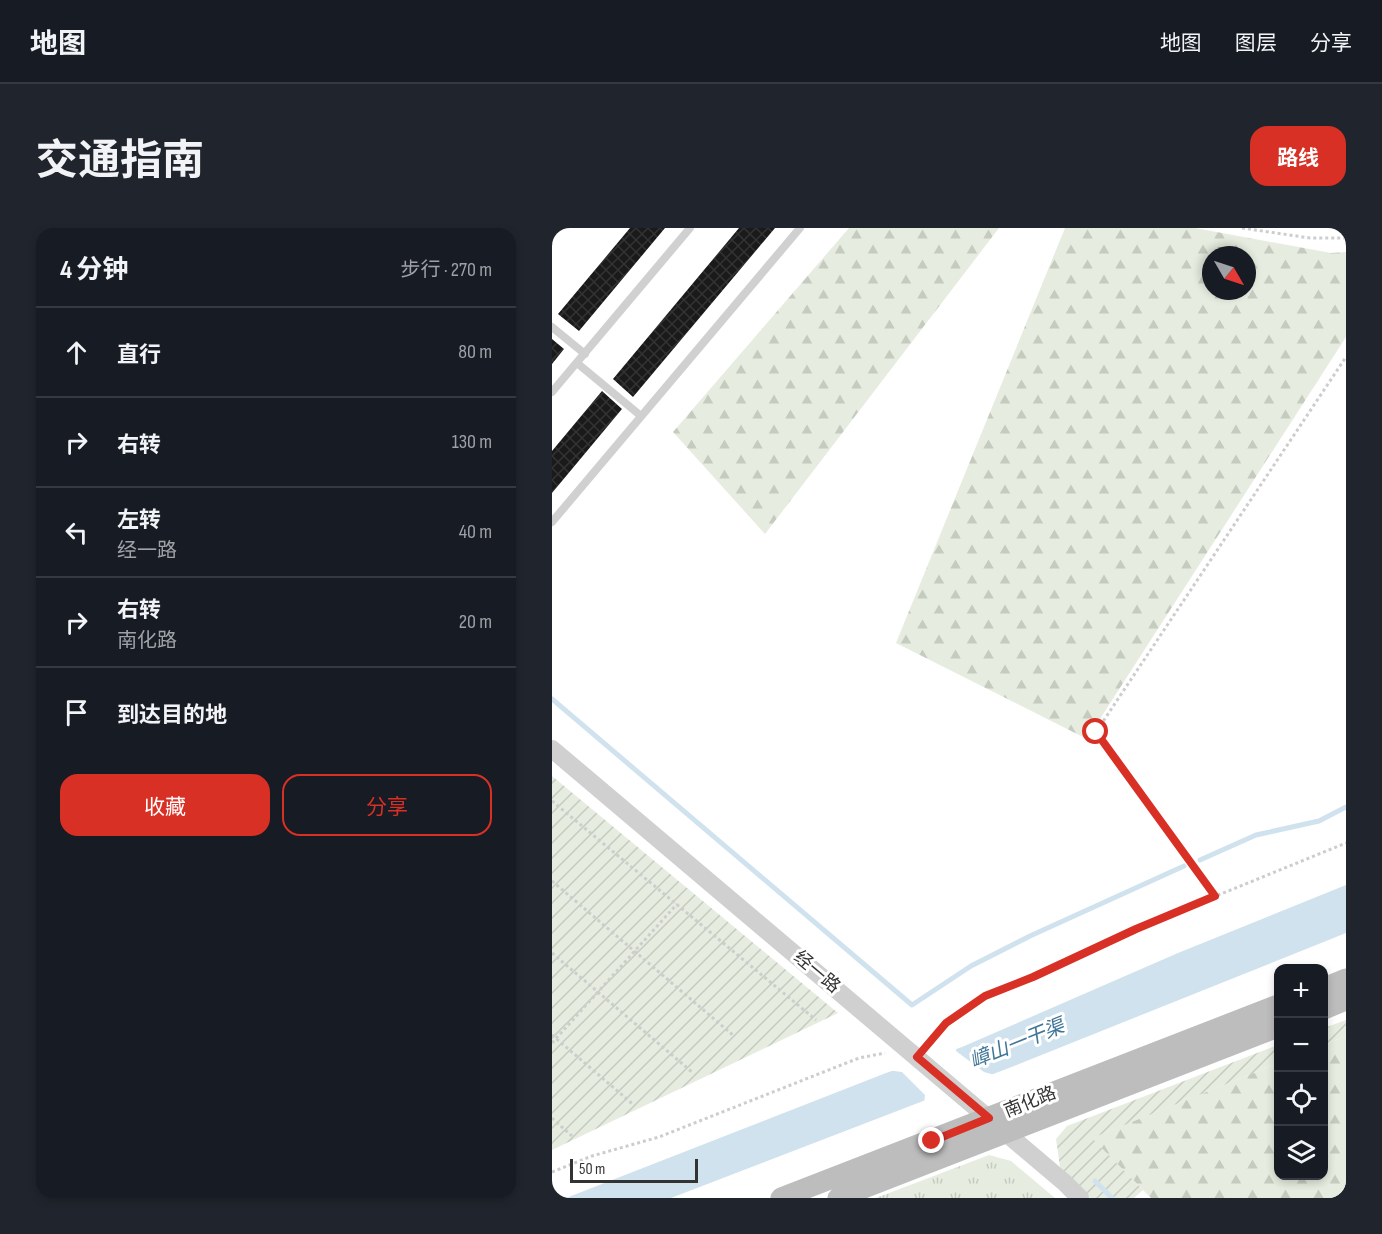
<!DOCTYPE html>
<html lang="zh">
<head>
<meta charset="utf-8">
<style>
	body { margin:0; font-family:"Sofia Sans Condensed","Noto Sans SC",sans-serif; background:#20242c; color:#f1f3f6 }
	.controls { position:absolute; right:18px; bottom:18px; display:grid; overflow:hidden; border-radius:12px; box-shadow:0 3px 9px #0003 }
	.controls button { width:54px; height:54px; display:grid; place-items:center; padding:0; border:0; border-bottom:2px solid #363941; background:#171b24; color:#f1f3f6; font:30px sans-serif }
	.compass { position:absolute; left:650px; top:18px; width:54px; height:54px; border-radius:50%; background:#171b24; box-shadow:0 3px 9px #0003; rotate:129deg }
	.scale { position:absolute; left:18px; bottom:15px; width:128px; box-sizing:border-box; padding-left:6px; border:3px solid #333; border-top:0; font-size:16px; line-height:21px; white-space:nowrap; color:#333; -webkit-text-stroke:4px #fff; paint-order:stroke }
	.stop { position:absolute; width:18px; height:18px; margin:-14px; border:4px solid #d93025; border-radius:50%; background:#fff }
	.stop.end { background:#d93025; border-color:#fff; box-shadow:0 2px 6px #0008 }
	.list { margin:0; padding:0; list-style:none }
	h2 { display:flex; justify-content:space-between; align-items:center; height:78px; margin:0; padding:0 24px; font-size:26px }
	h2 small { font-size:20px; font-weight:400; color:#9ea1a6 }
	.list li { display:grid; grid-template-columns:39px 1fr auto; gap:18px; align-items:center; box-sizing:border-box; height:90px; padding:0 24px; border-top:2px solid #363941 }
	.list b { display:block; font-size:22px; white-space:nowrap }
	.list p { margin:0; font-size:20px; white-space:nowrap; color:#9ea1a6 }
	.list em { font-size:20px; font-style:normal; color:#9ea1a6 }
	.actions { display:flex; gap:12px; padding:18px 24px }
	.actions a { flex:1; padding:14px 0; border:2px solid #d93025; border-radius:18px; text-align:center; font-size:21px; color:#d93025 }
	.actions .main { background:#d93025; color:#fff }
	.icon { flex:none; width:33px; height:33px; fill:none; stroke:currentColor; stroke-width:2; stroke-linecap:round; stroke-linejoin:round }
	.map { position:relative; flex:none; width:794px; height:970px; overflow:hidden; border-radius:18px }
	header { display:flex; align-items:center; gap:36px; box-sizing:border-box; height:84px; padding:0 30px; background:#171b24; border-bottom:2px solid #363941 }
	header strong { font-size:28px }
	nav { display:flex; gap:33px; margin-inline-start:auto; font-size:21px }
	.intro { display:flex; align-items:center; justify-content:space-between; box-sizing:border-box; height:144px; padding:0 36px }
	h1 { margin:0; font-size:42px }
	.button { padding:15px 27px; border-radius:18px; background:#d93025; color:#fff; font-size:21px; font-weight:700 }
	main { display:flex; gap:36px; padding:0 36px }
	aside { flex:1; background:#171b24; border-radius:18px; box-shadow:0 3px 9px #0003 }
	.map>svg:first-child { display:block }
	.grass { fill:url(#grass-tufts) }
	.forest { fill:url(#forest-firs); fill-rule:evenodd }
	.garden { fill:url(#garden-furrows) }
	.water { fill:#cfe2ee }
	.pier { fill:#fff }
	.lines { fill:none; stroke-linecap:round; stroke-linejoin:round }
	.stream { stroke:#cfe2ee; stroke-width:5 }
	.building { fill:url(#building-cross-hatch) }
	.path { stroke:#cdcdcd; stroke-width:3; stroke-dasharray:3 3; stroke-linecap:butt }
	.service { stroke:#d0d0d0; stroke-width:8 }
	.tertiary { stroke:#d0d0d0; stroke-width:18 }
	.secondary { stroke:#bdbdbd; stroke-width:21 }
	.route { stroke:#d93025; stroke-width:8 }
	.labels { text-anchor:middle; dominant-baseline:central; stroke-width:6; stroke-linejoin:round; paint-order:stroke }
	.street-label { font-size:18px; fill:#333; stroke:#fff }
	.water-label { font-size:20px; font-style:italic; fill:#3f7597; stroke:#fff }
</style>
</head>
<body>
<header>
<strong>地图</strong>
<nav><a>地图</a><a>图层</a><a>分享</a></nav>
</header>
<div class="intro"><h1>交通指南</h1><a class="button">路线</a></div>
<main>
<aside>
<h2>4 分钟<small>步行 · 270 m</small></h2>
<ul class="list">
<li><svg class="icon" aria-label="ahead" viewBox="0 0 24 24"><path d="M12 20V5M6 11l6-6 6 6"/></svg><div><b>直行</b></div><em>80 m</em></li>
<li><svg class="icon" aria-label="right" viewBox="0 0 24 24"><path d="M7 20v-9h11M14 6l5 5-5 5"/></svg><div><b>右转</b></div><em>130 m</em></li>
<li><svg class="icon" aria-label="left" viewBox="0 0 24 24"><path d="M17 20v-9H6M10 6l-5 5 5 5"/></svg><div><b>左转</b><p>经一路</p></div><em>40 m</em></li>
<li><svg class="icon" aria-label="right" viewBox="0 0 24 24"><path d="M7 20v-9h11M14 6l5 5-5 5"/></svg><div><b>右转</b><p>南化路</p></div><em>20 m</em></li>
<li><svg class="icon" aria-label="arrive" viewBox="0 0 24 24"><path d="M6 21V4h12l-3 4 3 4H6"/></svg><div><b>到达目的地</b></div></li>
</ul>
<div class="actions"><a class="main">收藏</a><a>分享</a></div>
</aside>
<div class="map">
<svg width="794" height="970" viewBox="0 0 794 970">
	<defs>
		<pattern id="grass-tufts" width="24" height="20" patternUnits="userSpaceOnUse" patternTransform="scale(1.5)"><rect width="24" height="20" fill="#e6ecdf"/><path d="M3 7l-1-3M5 7V3M7 7l1-3M15 17l-1-3M17 17v-4M19 17l1-3" fill="none" stroke="#c6cbc0"/></pattern>
		<pattern id="forest-firs" width="22" height="20" patternUnits="userSpaceOnUse" patternTransform="scale(1.5)"><rect width="22" height="20" fill="#e6ecdf"/><path d="M5 1l3.5 6h-7zM16 11l3.5 6h-7z" fill="#c6cbc0"/></pattern>
		<pattern id="garden-furrows" width="10" height="10" patternUnits="userSpaceOnUse" patternTransform="scale(1.5)"><rect width="10" height="10" fill="#e6ecdf"/><path d="M-1 1l2-2M0 10L10 0M9 11l2-2" fill="none" stroke="#c6cbc0"/></pattern>
		<pattern id="building-cross-hatch" width="8" height="8" patternUnits="userSpaceOnUse" patternTransform="scale(1.5)"><rect width="8" height="8" fill="#1a1a1a"/><path d="M0 0l8 8M0 8l8-8" fill="none" stroke="#333"/></pattern>
	</defs>
	<rect width="100%" height="100%" fill="#fff"/>
	<path class="grass" d="M 437,927 L 459,933 L 503,970 L 324,970 Z"/>
	<path class="forest" d="M 297,0 L 447,0 L 213,306 L 121,204 Z
		M 513,0 L 643,0 L 779,25 L 794,24 L 794,109 L 535,511 L 344,415 ZM 659,27 L 695,27 L 695,63 L 659,63 Z
		M 794,808 L 794,970 L 599,970 L 539,910 L 726,835 L 726,948 L 772,948 L 772,817 Z"/>
	<path class="garden" d="M 0,548 L 286,785 L 0,922 Z
		M 794,792 L 794,808 L 772,817 L 772,800 Z
		M 726,817 L 726,835 L 540,910 L 591,962 L 582,970 L 538,970 L 508,939 L 504,911 L 515,898 Z"/>
	<path class="water" d="M 794,657 L 794,705 L 467,836 L 119,970 L 14,970 L 334,845 L 410,819 L 626,725 Z"/>
	<path class="pier" d="M 405,817 L 404,823 L 432,844 L 446,848 L 372,876 L 373,867 L 350,844 L 334,842 Z"/>
	<g class="lines">
		<path class="stream" d="M 0,471 L 360,777 L 419,738 L 478,708 L 632,638
			M 648,632 L 704,607 L 767,593 L 794,579
			M 543,953 L 560,970"/>
	</g>
	<path class="building" d="M 78,0 L 113,0 L 27,103 L 6,86 Z
		M 187,0 L 223,0 L 81,169 L 61,151 Z
		M 0,111 L 12,121 L 0,136 Z
		M 50,163 L 70,181 L 0,265 L 0,223 Z"/>
	<g class="lines">
		<path class="path" d="M 690,0 L 758,10 L 794,10
			M 0,573 L 264,792
			M 0,653 L 182,808
			M 663,668 L 544,504 L 794,129
			M 0,725 L 140,844
			M 0,807 L 83,878
			M 0,815 L 125,676
			M 375,817 L 394,795 L 433,768 L 481,749 L 583,701 L 794,615
			M 0,890 L 20,908
			M 0,944 L 40,928 L 107,909 L 307,830 L 333,825"/>
		<path class="service" d="M 0,99 L 33,126
			M 25,135 L 89,188
			M 0,164 L 138,0
			M 0,294 L 248,0"/>
		<path class="tertiary" d="M 0,521 L 513,955 L 528,970"/>
		<path class="secondary" d="M 772,760 L 794,751
			M 772,781 L 794,772
			M 229,970 L 726,777
			M 286,970 L 726,799"/>
	</g>
	<g class="lines">
		<path class="route" d="M 380,913 L 437,890 L 365,829 L 394,795 L 433,768 L 481,749 L 584,701 L 663,668 L 544,504"/>
	</g>
	<g class="labels">
		<g class="street-label">
			<text transform="translate(265 744) rotate(40)">经一路</text>
			<text transform="translate(478 874) rotate(-22)">南化路</text>
		</g>
		<g class="water-label">
			<text transform="translate(465 816) rotate(-22)">嶂山一干渠</text>
		</g>
	</g>
</svg>
<div class="controls">
<button>+</button>
<button>−</button>
<button><svg class="icon" aria-label="locate" viewBox="0 0 24 24"><circle cx="12" cy="12" r="6"/><path d="M12 2v4M12 18v4M2 12h4M18 12h4"/></svg></button>
<button><svg class="icon" aria-label="layers" viewBox="0 0 24 24"><path d="M12 4l9 5-9 5-9-5zM3 14l9 5 9-5"/></svg></button>
</div>
<svg class="compass" viewBox="-18 -18 36 36"><path d="M0-13l5 13h-10z" fill="#e53935"/><path d="M0 13l5-13h-10z" fill="#9ea1a6"/></svg>
<div class="scale">50 m</div>
<div class="stop" style="left:544px;top:504px"></div>
<div class="stop end" style="left:380px;top:913px"></div>
</div>
</main>
</body>
</html>
